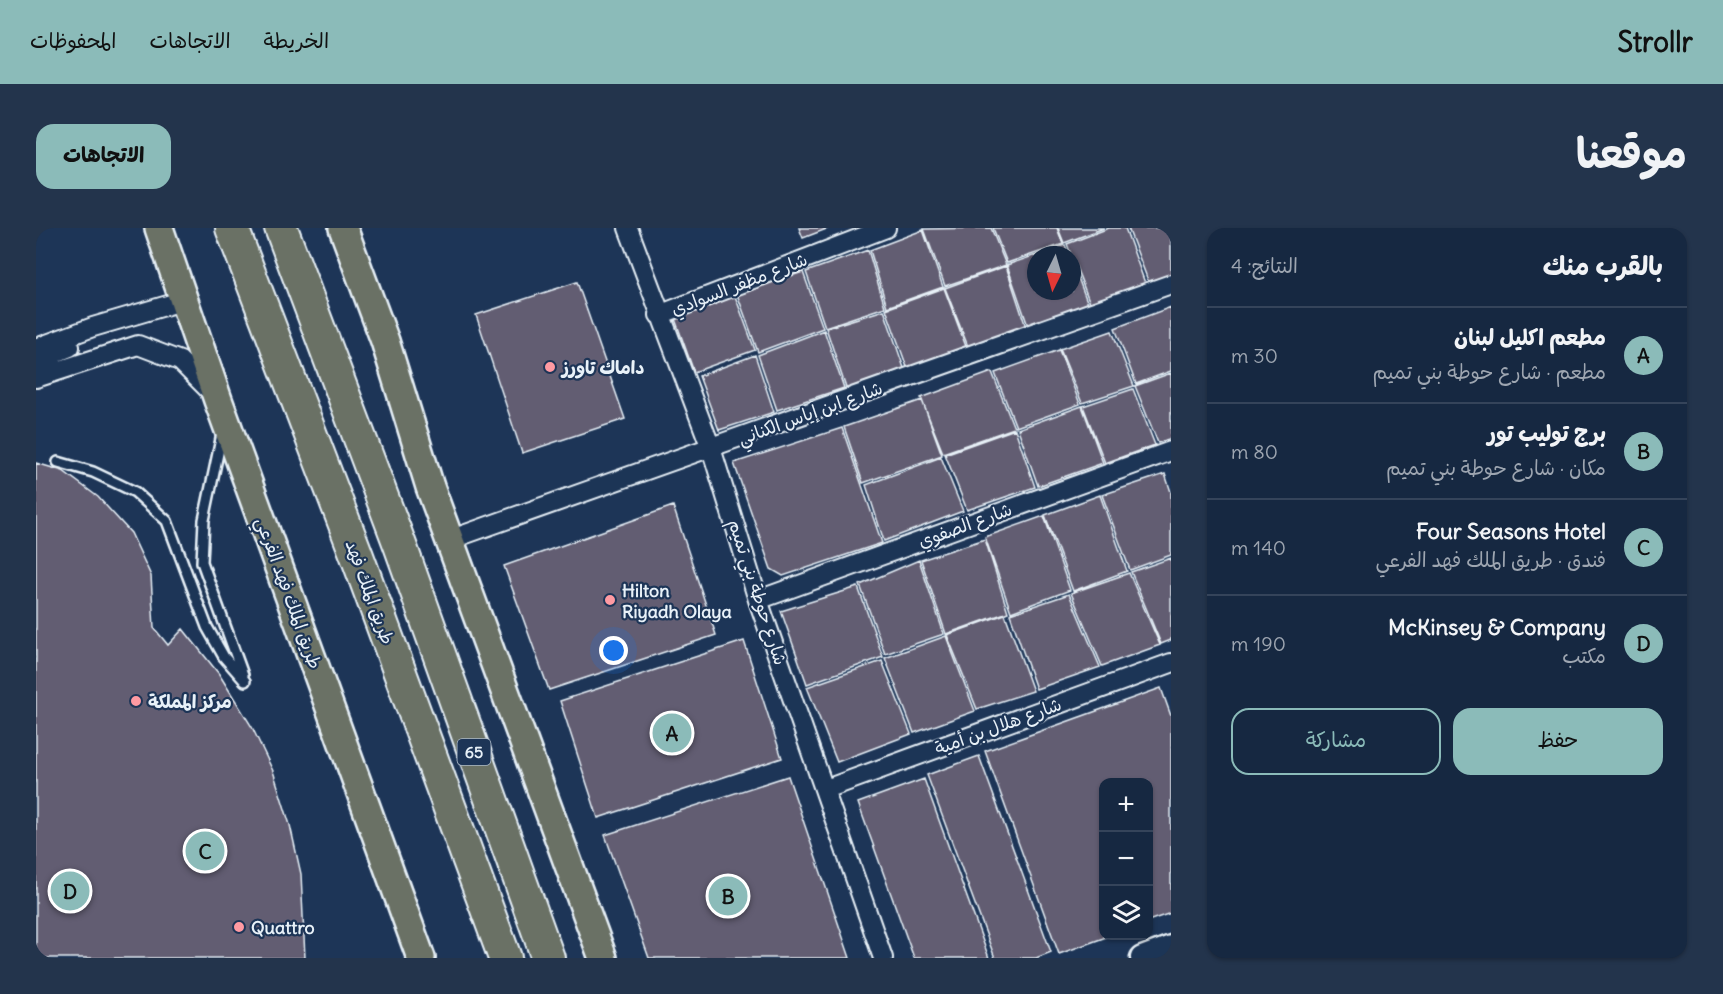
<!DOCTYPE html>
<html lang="ar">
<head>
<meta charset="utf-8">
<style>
	body { margin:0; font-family:Delius,"Playpen Sans Arabic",sans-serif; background:#23344c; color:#f1f3f6; direction:rtl }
	.controls { position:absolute; right:18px; bottom:18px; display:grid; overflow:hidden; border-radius:12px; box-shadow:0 2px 4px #0004 }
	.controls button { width:54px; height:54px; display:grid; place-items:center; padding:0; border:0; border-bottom:2px solid #35445a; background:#162841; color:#f1f3f6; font:30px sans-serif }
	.compass { position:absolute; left:991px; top:18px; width:54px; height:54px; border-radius:50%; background:#162841; box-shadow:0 2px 4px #0004; rotate:185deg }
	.you { position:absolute; left:578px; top:423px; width:21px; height:21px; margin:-15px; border:4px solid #fff; border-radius:50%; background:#1a73e8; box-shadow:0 0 0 9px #1a73e833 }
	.badge { display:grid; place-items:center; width:39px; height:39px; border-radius:50%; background:#8bbbb9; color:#111; font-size:20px; font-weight:700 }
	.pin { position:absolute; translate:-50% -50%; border:3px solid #fff; box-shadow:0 2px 6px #0006 }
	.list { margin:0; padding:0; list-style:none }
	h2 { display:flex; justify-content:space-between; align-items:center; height:78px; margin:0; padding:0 24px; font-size:26px }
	h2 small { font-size:20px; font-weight:400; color:#9ea6b1 }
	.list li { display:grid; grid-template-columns:39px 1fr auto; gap:18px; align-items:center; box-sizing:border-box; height:96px; padding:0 24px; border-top:2px solid #35445a }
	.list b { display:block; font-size:22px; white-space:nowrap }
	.list p { margin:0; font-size:20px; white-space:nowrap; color:#9ea6b1 }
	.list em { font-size:20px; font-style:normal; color:#9ea6b1 }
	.actions { display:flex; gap:12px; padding:18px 24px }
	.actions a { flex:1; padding:14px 0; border:2px solid #8bbbb9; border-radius:18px; text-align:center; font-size:21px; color:#8bbbb9 }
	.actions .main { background:#8bbbb9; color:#111 }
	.icon { flex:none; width:33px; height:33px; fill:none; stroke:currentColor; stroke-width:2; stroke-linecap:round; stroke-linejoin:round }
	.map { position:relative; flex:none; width:1135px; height:730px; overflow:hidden; direction:ltr; border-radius:18px }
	header { display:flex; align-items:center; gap:36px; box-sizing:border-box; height:84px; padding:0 30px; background:#8bbbb9; color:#111 }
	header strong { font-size:28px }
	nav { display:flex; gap:33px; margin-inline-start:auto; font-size:21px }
	.intro { display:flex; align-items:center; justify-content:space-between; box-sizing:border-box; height:144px; padding:0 36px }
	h1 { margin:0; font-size:42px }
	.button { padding:15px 27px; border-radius:18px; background:#8bbbb9; color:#111; font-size:21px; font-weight:700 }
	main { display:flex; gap:36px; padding:0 36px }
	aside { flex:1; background:#162841; border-radius:18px; box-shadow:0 2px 4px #0004 }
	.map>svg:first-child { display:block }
	.building { fill:#625d72; stroke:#e8f1f8; stroke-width:1.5 }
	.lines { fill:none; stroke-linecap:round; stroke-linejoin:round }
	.service-casing { stroke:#e8f1f8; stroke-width:14 }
	.minor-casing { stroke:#e8f1f8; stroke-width:22 }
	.tertiary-casing { stroke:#e8f1f8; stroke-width:27 }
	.primary-casing { stroke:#e8f1f8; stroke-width:32 }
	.motorway-casing { stroke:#e8f1f8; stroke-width:36 }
	.service { stroke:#1d3557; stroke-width:9 }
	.minor { stroke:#1d3557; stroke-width:18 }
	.tertiary { stroke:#1d3557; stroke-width:22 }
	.primary { stroke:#6a7165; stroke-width:27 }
	.motorway { stroke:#6a7165; stroke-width:32 }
	.poi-dot { fill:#ff9aa2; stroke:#1d3557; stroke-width:2 }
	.labels { text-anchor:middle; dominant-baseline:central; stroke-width:4.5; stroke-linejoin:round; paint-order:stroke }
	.shield { fill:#1d3557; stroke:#abb9c8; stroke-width:1.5 }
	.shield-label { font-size:16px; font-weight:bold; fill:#e8f1f8 }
	.street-label { font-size:18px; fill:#e8f1f8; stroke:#1d3557 }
	.poi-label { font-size:18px; font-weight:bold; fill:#e8f1f8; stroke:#1d3557; text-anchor:start }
</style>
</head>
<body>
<header>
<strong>Strollr</strong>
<nav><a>الخريطة</a><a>الاتجاهات</a><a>المحفوظات</a></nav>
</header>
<div class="intro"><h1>موقعنا</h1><a class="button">الاتجاهات</a></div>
<main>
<aside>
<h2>بالقرب منك<small>النتائج: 4</small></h2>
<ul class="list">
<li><span class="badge">A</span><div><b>مطعم اكليل لبنان</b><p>مطعم · شارع حوطة بني تميم</p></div><em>30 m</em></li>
<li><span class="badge">B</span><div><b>برج توليب تور</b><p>مكان · شارع حوطة بني تميم</p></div><em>80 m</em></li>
<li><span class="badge">C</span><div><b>Four Seasons Hotel</b><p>فندق · طريق الملك فهد الفرعي</p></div><em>140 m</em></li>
<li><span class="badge">D</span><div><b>McKinsey &amp; Company</b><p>مكتب</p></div><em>190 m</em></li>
</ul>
<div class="actions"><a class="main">حفظ</a><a>مشاركة</a></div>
</aside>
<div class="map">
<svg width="1135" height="730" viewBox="0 0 1135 730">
	<rect width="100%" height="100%" fill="#1d3557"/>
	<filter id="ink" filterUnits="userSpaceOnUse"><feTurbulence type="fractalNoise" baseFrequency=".0167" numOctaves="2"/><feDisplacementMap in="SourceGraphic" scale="12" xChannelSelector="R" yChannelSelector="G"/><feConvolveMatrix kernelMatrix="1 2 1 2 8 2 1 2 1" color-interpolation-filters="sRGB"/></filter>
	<g filter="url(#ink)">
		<path class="building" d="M 763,0 L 793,0 L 767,10 Z
			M 955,0 L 970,37 L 909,58 L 888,1 Z
			M 957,0 L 1021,0 L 1027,16 L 971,35 Z
			M 1022,0 L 1068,0 L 1028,15 Z
			M 1073,0 L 1089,0 L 1109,55 L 1054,75 L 1031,16 Z
			M 1092,0 L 1135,0 L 1135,48 L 1113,55 Z
			M 887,2 L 907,59 L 851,79 L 834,22 Z
			M 1029,17 L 1033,27 L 1000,27 Z
			M 832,22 L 849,79 L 789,99 L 770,44 Z
			M 1000,27 L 1000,63 L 1036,63 L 1036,34 L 1052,76 L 992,98 L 971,37 Z
			M 970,38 L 990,99 L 933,121 L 909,60 Z
			M 767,44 L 787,100 L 722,124 L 701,66 Z
			M 541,54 L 589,191 L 486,225 L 440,87 Z
			M 908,60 L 931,121 L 872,142 L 850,81 Z
			M 699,68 L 719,122 L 658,144 L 639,91 Z
			M 1135,79 L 1135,143 L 1100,156 L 1079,100 Z
			M 848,82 L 869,143 L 811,163 L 790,100 Z
			M 788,102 L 808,160 L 741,182 L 722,127 Z
			M 1076,103 L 1098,158 L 1046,175 L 1024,121 Z
			M 1023,122 L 1044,176 L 980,199 L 959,145 Z
			M 719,127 L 738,184 L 683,202 L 663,148 Z
			M 956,144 L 978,200 L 907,225 L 885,170 Z
			M 1135,145 L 1135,210 L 1122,215 L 1099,158 Z
			M 1097,161 L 1119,217 L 1069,235 L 1047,178 Z
			M 886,172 L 906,227 L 827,255 L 808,199 Z
			M 1046,178 L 1067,235 L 1002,258 L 982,201 Z
			M 806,200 L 846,315 L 747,348 L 735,341 L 698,235 Z
			M 979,201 L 999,259 L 931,282 L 909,226 Z
			M 905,229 L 927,283 L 848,313 L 830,257 Z
			M 0,235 L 27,243 L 62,269 L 95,305 L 115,348 L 118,400 L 132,417 L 147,401 L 183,446 L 216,499 L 237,543 L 254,597 L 265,646 L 269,730 L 0,730 Z
			M 1129,246 L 1135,264 L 1135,327 L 1094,342 L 1066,267 Z
			M 1064,267 L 1091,343 L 1037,363 L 1009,287 Z
			M 637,278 L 680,407 L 513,462 L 468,338 Z
			M 1008,288 L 1034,362 L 975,384 L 949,309 Z
			M 949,311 L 972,384 L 910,406 L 885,332 Z
			M 1135,330 L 1135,412 L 1125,416 L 1095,344 Z
			M 883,332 L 908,406 L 849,426 L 824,357 Z
			M 1093,345 L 1124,417 L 1066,438 L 1035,365 Z
			M 822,359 L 847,429 L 771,456 L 745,383 Z
			M 1033,366 L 1064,439 L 1000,461 L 974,386 Z
			M 969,386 L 997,463 L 941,481 L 911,407 Z
			M 910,408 L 939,483 L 878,505 L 849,430 Z
			M 708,413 L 746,530 L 562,590 L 524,473 Z
			M 846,433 L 875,506 L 801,534 L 771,459 Z
			M 1125,460 L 1135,488 L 1135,685 L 1112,693 L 1112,554 L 1068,554 L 1068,708 L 1073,708 L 1023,726 L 949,523 Z
			M 943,528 L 1015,724 L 1000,730 L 959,730 L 891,547 Z
			M 752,548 L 814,730 L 613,730 L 569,607 Z
			M 888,551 L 953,730 L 878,730 L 822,575 Z"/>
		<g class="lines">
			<g class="service-casing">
				<path id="service" d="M 186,206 L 168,292 L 166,334 L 207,447
					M 22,234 L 57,244 L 99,264 L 131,293 L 171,399 L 188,429 L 209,453"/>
			</g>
			<g class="minor-casing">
				<path id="minor" d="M 592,0 L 675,220 L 722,372 L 847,730
					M 623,87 L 850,0
					M 0,120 L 57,99 L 149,72
					M 0,133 L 34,119
					M 0,150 L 102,117 L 144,133 L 177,166
					M 413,312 L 1135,56
					M 722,372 L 1135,223
					M 790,561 L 1135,435"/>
			</g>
			<g class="tertiary-casing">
				<path id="tertiary" d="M 1106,730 L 1135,719"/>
			</g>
			<g class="primary-casing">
				<path id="primary" d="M 123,0 L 182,172 L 385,730
					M 307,0 L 349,113 L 394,259 L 567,730"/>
			</g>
			<g class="motorway-casing">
				<path id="motorway" d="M 196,0 L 321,328 L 469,730
					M 245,0 L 364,317 L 512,730"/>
			</g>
			<use href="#service" class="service"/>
			<use href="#minor" class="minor"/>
			<use href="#tertiary" class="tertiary"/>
			<use href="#primary" class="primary"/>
			<use href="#motorway" class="motorway"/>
		</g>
	</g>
	<g class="poi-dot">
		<circle cx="514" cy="139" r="6"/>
		<circle cx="574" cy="372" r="6"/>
		<circle cx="100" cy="473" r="6"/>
		<circle cx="203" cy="699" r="6"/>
	</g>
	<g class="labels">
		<rect class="shield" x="421.5" y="511" width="33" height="26" rx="4.5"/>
		<g class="shield-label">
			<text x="438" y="524">65</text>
		</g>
		<g class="street-label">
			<text transform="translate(703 56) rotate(-21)">شارع مظفر السوادي</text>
			<text transform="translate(774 185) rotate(-20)">شارع ابن إياس الكناني</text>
			<text transform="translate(929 297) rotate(-20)">شارع الصفوي</text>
			<text transform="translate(334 364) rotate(70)">طريق الملك فهد</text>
			<text transform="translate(722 364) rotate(72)">شارع حوطة بني تميم</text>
			<text transform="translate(253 365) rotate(70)">طريق الملك فهد الفرعي</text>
			<text transform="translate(962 498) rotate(-20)">شارع هلال بن أمية</text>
		</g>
		<g class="poi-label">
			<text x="526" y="139">داماك تاورز</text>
			<text x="586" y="362">Hilton<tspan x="586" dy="21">Riyadh Olaya</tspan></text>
			<text x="112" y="473">مركز المملكة</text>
			<text x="215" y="699">Quattro</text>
		</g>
	</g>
</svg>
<div class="controls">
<button>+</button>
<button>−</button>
<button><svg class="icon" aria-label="layers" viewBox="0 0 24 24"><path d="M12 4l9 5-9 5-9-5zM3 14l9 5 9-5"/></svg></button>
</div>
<svg class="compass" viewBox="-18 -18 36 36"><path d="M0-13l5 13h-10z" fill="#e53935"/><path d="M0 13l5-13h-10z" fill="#9ea6b1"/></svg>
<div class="you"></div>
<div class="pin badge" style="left:636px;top:505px">A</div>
<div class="pin badge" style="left:692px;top:668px">B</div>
<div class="pin badge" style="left:169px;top:623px">C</div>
<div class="pin badge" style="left:34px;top:663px">D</div>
</div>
</main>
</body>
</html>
